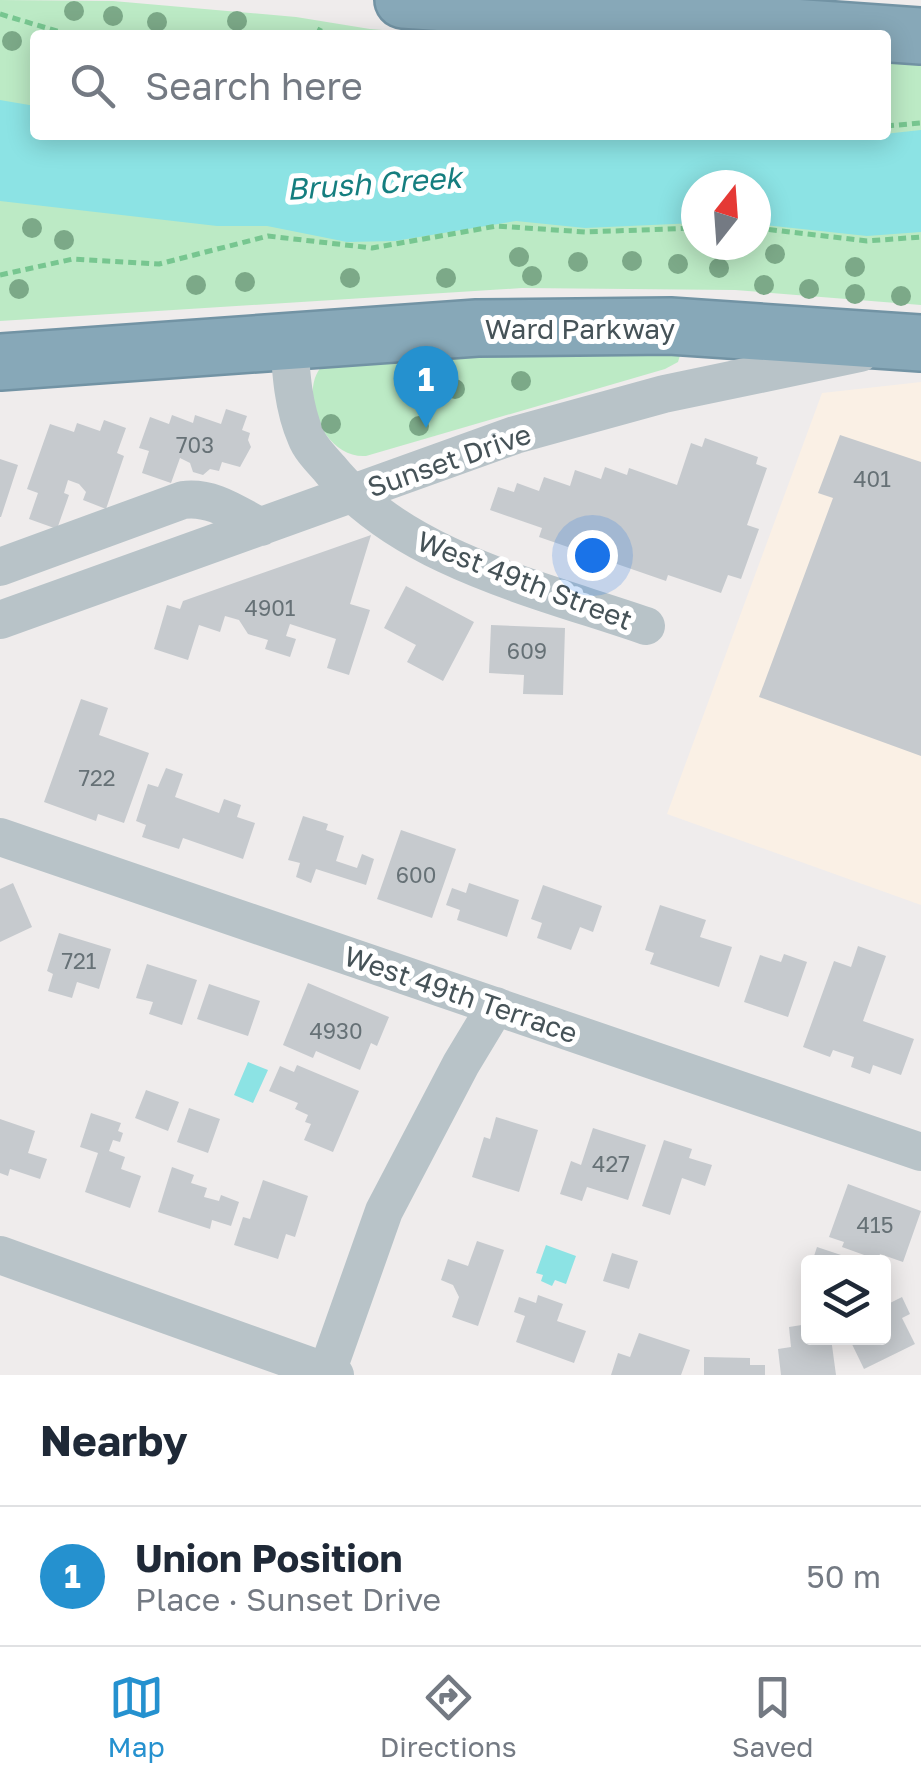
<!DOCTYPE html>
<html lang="en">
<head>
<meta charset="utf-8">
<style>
	body { margin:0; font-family:"Golos Text",sans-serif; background:#f6f6f7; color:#1f2937 }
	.controls { position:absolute; right:30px; bottom:30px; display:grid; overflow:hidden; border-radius:10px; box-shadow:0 5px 25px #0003 }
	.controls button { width:90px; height:90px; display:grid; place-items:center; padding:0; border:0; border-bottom:2px solid #e0e1e3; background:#fff; color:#1f2937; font:50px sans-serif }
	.compass { position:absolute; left:681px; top:170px; width:90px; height:90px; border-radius:50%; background:#fff; box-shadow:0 5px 25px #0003; rotate:17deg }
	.you { position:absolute; left:592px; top:555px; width:35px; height:35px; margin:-25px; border:8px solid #fff; border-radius:50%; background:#1a73e8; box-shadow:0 0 0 15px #1a73e833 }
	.badge { display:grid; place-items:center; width:65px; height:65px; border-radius:50%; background:#2591cf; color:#fff; font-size:32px; font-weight:700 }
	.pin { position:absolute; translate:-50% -82px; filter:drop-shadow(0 2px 5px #0008) }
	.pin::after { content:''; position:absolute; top:52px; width:35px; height:30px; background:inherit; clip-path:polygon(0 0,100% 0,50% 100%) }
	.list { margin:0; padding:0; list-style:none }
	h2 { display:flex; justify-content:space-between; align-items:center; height:130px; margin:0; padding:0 40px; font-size:42px }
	h2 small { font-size:32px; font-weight:400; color:#747a83 }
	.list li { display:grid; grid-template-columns:65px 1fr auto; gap:30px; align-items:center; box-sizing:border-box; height:140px; padding:0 40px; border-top:2px solid #e0e1e3 }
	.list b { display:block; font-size:38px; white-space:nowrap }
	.list p { margin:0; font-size:32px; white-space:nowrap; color:#747a83 }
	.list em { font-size:32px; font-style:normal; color:#747a83 }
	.icon { flex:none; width:55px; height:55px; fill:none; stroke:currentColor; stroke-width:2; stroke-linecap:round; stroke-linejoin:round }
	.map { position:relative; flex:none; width:921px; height:1375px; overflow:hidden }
	.search { position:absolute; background:#fff; box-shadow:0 5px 25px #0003; left:30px; right:30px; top:30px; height:110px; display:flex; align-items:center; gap:25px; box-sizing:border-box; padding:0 35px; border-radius:10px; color:#747a83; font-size:38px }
	.sheet { height:270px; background:#fff }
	nav { display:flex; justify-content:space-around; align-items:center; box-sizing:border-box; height:140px; border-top:2px solid #e0e1e3; background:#fff; font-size:28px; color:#747a83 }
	nav a { display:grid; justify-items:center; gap:5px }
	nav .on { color:#2591cf }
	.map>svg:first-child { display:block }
	.commercial { fill:#faf0e5 }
	.green { fill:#bceac5; fill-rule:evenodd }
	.water { fill:#8ce3e4 }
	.building { fill:#c6cace }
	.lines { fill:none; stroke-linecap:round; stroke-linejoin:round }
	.highway-casing { stroke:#7293a4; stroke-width:60 }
	.path { stroke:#77c690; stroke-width:5; stroke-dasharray:8 5; stroke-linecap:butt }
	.minor { stroke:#b8c3c8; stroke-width:38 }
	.highway { stroke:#87a8b8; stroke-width:55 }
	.tree { fill:#7ca988 }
	.labels { text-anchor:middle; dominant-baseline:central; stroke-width:10; stroke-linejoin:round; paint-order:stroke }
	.number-label { font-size:22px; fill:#667176 }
	.street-label { font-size:28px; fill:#465358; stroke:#fff }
	.water-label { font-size:30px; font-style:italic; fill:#157e7f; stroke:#fff }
</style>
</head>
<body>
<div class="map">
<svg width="921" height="1375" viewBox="0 0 921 1375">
	<rect width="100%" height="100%" fill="#efecec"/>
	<path class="commercial" d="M 921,382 L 921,905 L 667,814 L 822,393 Z"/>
	<path class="green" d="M 0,0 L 113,1 L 296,17 L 370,29 L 445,35 L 35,35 L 35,135 L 886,135 L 886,62 L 921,65 L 921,305 L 735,290 L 522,288 L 0,321 ZM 696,185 L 756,185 L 756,245 L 696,245 Z
		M 681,352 L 678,362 L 665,369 L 366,456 C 323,459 298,392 322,366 C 326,362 331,360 336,357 Z"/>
	<path class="water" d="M 0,100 L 35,106 L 35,135 L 316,135 L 343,138 L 387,135 L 792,135 L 847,138 L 921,130 L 921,232 L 867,236 L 756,224 L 756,185 L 696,185 L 696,223 L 585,228 L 516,221 L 395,241 L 347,242 L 267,226 L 217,226 L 0,201 Z
		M 248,1062 L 268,1070 L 253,1103 L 234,1095 Z
		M 546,1245 L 576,1256 L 566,1284 L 555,1280 L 552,1286 L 541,1281 L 543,1275 L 536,1273 Z"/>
	<path class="building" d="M 226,409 L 247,416 L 242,430 L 250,433 L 248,440 L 251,447 L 240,467 L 222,462 L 219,471 L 210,469 L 203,475 L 193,472 L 190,463 L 180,458 L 171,483 L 142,473 L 149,451 L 139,448 L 150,417 L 169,424 L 172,415 L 193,423 L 195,415 L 221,424 Z
		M 104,420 L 126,428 L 117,453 L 124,456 L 106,509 L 83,500 L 86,492 L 79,484 L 68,480 L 64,493 L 69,495 L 57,529 L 29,519 L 38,493 L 27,489 L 50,424 L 74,432 L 77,423 L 100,431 Z
		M 840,435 L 921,462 L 921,756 L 759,697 L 833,498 L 818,493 Z
		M 705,438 L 758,457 L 756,464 L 767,468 L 747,525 L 759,529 L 741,579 L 728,575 L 721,593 L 668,575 L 666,581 L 539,537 L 542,528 L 490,510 L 498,487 L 514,492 L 517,483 L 539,491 L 544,477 L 570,486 L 575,470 L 601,479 L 605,467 L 627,475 L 629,468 L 677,485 L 691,443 L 702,447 Z
		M 0,459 L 18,465 L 1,517 L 0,517 Z
		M 371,535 L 350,604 L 370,610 L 349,675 L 327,668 L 336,639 L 290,624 L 286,636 L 296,639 L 290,657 L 265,649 L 268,640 L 248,634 L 239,620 L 225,616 L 220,632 L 199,625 L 188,660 L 154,649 L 167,605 L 180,609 L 183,601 Z
		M 406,586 L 474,622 L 443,681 L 407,662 L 416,645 L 384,628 Z
		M 491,625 L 565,628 L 563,695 L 523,694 L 524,675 L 489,673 Z
		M 81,699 L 108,708 L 99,735 L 149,753 L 124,823 L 98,814 L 96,821 L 44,802 Z
		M 166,768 L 183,774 L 175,797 L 219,813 L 224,799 L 241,805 L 237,817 L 255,823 L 243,859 L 183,838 L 179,849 L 142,837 L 146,825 L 136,821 L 148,784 L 158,787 Z
		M 303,816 L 328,824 L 326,830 L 344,836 L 336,861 L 357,868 L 362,854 L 374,859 L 366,885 L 316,869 L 311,883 L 296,877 L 300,863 L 288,860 Z
		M 401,830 L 456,849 L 432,918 L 377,899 Z
		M 13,883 L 32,927 L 0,942 L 0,889 Z
		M 469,883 L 519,900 L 507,937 L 457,920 L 460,910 L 446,905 L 452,888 L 466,893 Z
		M 543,885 L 602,906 L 593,932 L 580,927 L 571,950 L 537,938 L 542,923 L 531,919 Z
		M 660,905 L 706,920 L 700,937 L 732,947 L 719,987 L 650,964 L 654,953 L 645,950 Z
		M 59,933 L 111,949 L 99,989 L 77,982 L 72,998 L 48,991 L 53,974 L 47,971 Z
		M 858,946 L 886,956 L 863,1021 L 914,1039 L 901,1075 L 873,1065 L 870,1074 L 851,1067 L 854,1057 L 833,1050 L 830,1057 L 803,1047 L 834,961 L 851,967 Z
		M 784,954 L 807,962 L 788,1017 L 744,1002 L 760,955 L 781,962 Z
		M 147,964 L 197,980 L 182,1025 L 149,1014 L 153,1002 L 136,998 Z
		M 308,983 L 389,1017 L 377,1046 L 371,1043 L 360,1070 L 316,1051 L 313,1058 L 283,1045 Z
		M 209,984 L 260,1001 L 248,1036 L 197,1019 Z
		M 297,1065 L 359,1091 L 333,1152 L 304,1140 L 311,1124 L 305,1122 L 308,1115 L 295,1109 L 298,1103 L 269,1091 L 280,1066 L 294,1072 Z
		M 146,1090 L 179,1102 L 168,1131 L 135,1118 Z
		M 189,1108 L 220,1119 L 208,1153 L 177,1142 Z
		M 91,1113 L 121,1123 L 118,1131 L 123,1133 L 120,1142 L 113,1140 L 109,1151 L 125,1157 L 121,1169 L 141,1176 L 130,1208 L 85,1192 L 98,1153 L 80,1147 Z
		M 496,1117 L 538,1130 L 519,1192 L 472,1177 L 484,1137 L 490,1139 Z
		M 0,1119 L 35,1131 L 28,1153 L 47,1159 L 40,1179 L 10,1169 L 8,1176 L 0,1173 Z
		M 593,1128 L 646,1145 L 628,1200 L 587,1187 L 582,1201 L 560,1194 L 571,1161 L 581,1165 Z
		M 664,1140 L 692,1149 L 689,1158 L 712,1165 L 705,1186 L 682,1178 L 670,1215 L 642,1206 Z
		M 172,1167 L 194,1175 L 191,1183 L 207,1188 L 204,1197 L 219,1201 L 221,1195 L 239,1202 L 231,1226 L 212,1220 L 210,1229 L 158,1212 Z
		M 263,1180 L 308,1196 L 295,1237 L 286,1234 L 278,1259 L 234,1245 L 243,1217 L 250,1219 Z
		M 848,1184 L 921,1211 L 903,1262 L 880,1254 L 878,1260 L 842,1247 L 844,1242 L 829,1237 Z
		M 477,1241 L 504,1250 L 478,1326 L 452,1317 L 459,1297 L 453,1285 L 441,1280 L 448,1259 L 468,1266 Z
		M 817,1247 L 841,1255 L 839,1262 L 812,1262 Z
		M 612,1253 L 638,1261 L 629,1289 L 603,1281 Z
		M 538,1295 L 563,1304 L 557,1321 L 586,1331 L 574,1363 L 516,1342 L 525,1316 L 514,1312 L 519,1297 L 536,1303 Z
		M 902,1297 L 910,1314 L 902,1318 L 915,1344 L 864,1369 L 849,1338 L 884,1338 L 884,1306 Z
		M 808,1324 L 808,1338 L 831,1338 L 836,1375 L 781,1375 L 778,1349 L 791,1347 L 789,1327 Z
		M 639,1333 L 690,1350 L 681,1375 L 611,1375 L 618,1353 L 630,1357 Z
		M 704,1357 L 750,1358 L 750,1365 L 765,1365 L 765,1375 L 704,1375 Z"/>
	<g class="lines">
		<g class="highway-casing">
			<path id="highway" d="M 403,0 L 921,36
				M 0,362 L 477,328 L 670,326 L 921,343"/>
		</g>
		<path class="path" d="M 0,14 L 70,35
			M 317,35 L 321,27
			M 886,126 L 921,123
			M 756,228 L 867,241 L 921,237
			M 0,275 L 73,259 L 159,264 L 268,236 L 372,248 L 497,226 L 585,232 L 696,228"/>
		<path class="minor" d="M 289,340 C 291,373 293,407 306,437 C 310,448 321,459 329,468 C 402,559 539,589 646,626
			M 0,567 L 183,500 C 212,496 236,514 261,527
			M 0,620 L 515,435 L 664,394 L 860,353
			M 0,837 L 921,1152
			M 0,1255 L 335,1375
			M 327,1372 L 384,1211 L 461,1064 L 496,1006"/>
		<use href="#highway" class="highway"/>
	</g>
	<g class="tree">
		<circle cx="74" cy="11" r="10"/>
		<circle cx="113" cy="16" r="10"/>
		<circle cx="237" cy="21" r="10"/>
		<circle cx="157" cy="22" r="10"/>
		<circle cx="12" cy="41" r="10"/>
		<circle cx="32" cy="228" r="10"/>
		<circle cx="64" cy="240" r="10"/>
		<circle cx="775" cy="254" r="10"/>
		<circle cx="519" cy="257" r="10"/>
		<circle cx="632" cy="261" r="10"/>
		<circle cx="578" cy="262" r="10"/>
		<circle cx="678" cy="264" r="10"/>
		<circle cx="855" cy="267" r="10"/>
		<circle cx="719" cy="268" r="10"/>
		<circle cx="532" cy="276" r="10"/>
		<circle cx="350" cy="278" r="10"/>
		<circle cx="446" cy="278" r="10"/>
		<circle cx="245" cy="282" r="10"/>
		<circle cx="196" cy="285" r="10"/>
		<circle cx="764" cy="285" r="10"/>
		<circle cx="19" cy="289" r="10"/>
		<circle cx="809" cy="289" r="10"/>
		<circle cx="855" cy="294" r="10"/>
		<circle cx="901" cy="296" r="10"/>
		<circle cx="521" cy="381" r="10"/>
		<circle cx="455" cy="389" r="10"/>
		<circle cx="331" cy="424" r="10"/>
		<circle cx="419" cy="426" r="10"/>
	</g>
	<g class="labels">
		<g class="number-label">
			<text x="195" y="444">703</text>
			<text x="872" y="478">401</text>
			<text x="270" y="607">4901</text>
			<text x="527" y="650">609</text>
			<text x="97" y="777">722</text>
			<text x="416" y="874">600</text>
			<text x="79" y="960">721</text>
			<text x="336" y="1030">4930</text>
			<text x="611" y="1163">427</text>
			<text x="875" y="1224">415</text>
		</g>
		<g class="street-label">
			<text x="580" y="328">Ward Parkway</text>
			<text transform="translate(449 460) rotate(-19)">Sunset Drive</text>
			<text transform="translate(525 580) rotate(21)">West 49th Street</text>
			<text transform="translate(461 994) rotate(19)">West 49th Terrace</text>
		</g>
		<g class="water-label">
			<text transform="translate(374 183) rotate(-4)">Brush Creek</text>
		</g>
	</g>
</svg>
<div class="controls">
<button><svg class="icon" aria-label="layers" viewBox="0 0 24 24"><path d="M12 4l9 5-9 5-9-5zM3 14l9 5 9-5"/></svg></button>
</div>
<svg class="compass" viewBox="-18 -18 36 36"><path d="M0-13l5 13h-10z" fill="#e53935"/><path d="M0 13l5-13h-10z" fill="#747a83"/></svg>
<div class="you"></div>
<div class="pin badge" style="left:426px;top:428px">1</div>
<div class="search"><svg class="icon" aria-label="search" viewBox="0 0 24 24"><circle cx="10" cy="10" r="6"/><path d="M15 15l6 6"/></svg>Search here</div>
</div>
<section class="sheet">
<h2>Nearby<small></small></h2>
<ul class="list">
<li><span class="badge">1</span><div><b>Union Position</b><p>Place · Sunset Drive</p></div><em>50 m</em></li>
</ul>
</section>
<nav>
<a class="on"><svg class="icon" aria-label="map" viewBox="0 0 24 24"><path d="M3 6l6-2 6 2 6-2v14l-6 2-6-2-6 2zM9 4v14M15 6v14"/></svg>Map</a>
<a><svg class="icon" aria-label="directions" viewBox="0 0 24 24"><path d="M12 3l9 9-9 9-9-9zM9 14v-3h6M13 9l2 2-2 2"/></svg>Directions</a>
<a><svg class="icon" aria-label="saved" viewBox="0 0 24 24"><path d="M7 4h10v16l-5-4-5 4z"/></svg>Saved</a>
</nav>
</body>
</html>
